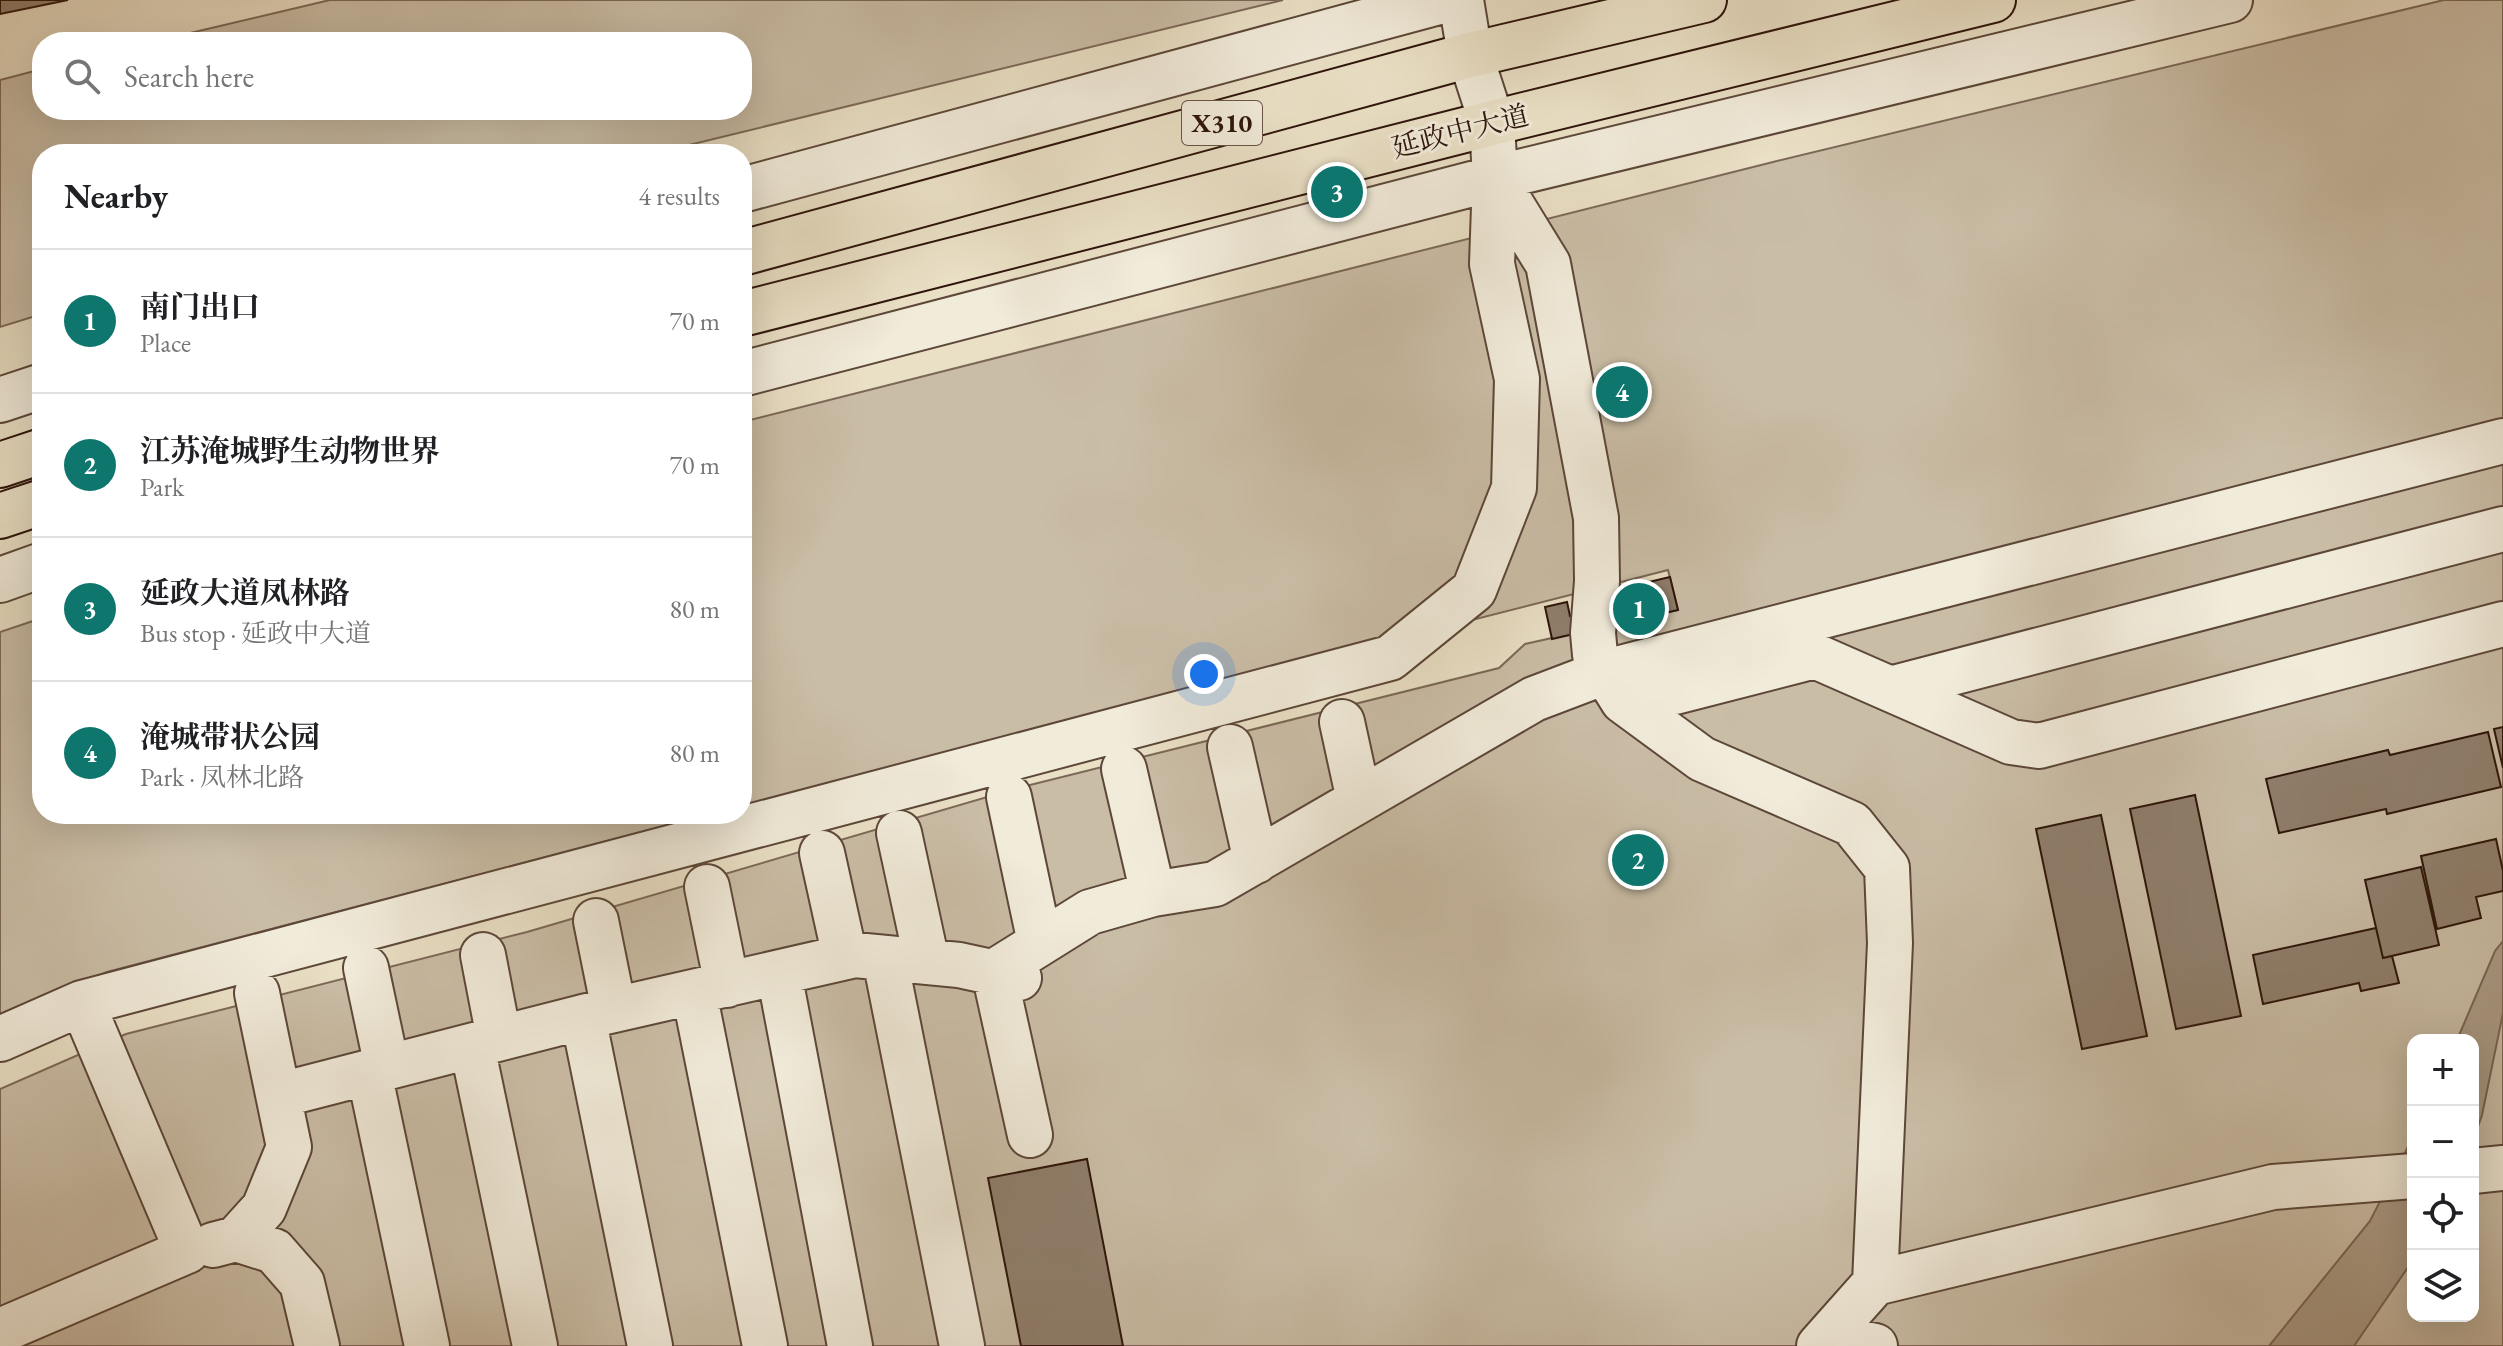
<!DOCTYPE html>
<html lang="en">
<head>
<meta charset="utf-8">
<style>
	body { margin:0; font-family:"EB Garamond","Noto Serif SC",serif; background:#f6f6f6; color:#202124 }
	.controls { position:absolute; right:24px; bottom:24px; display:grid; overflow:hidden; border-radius:16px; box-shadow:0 8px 32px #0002 }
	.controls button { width:72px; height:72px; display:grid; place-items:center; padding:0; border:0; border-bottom:2px solid #e0e0e0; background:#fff; color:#202124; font:40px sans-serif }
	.you { position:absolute; left:1204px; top:674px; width:28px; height:28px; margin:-20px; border:6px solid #fff; border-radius:50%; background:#1a73e8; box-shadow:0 0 0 12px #1a73e833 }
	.badge { display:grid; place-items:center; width:52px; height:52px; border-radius:50%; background:#0f766e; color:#fff; font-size:26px; font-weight:700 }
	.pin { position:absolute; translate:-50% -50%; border:4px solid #fff; box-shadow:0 2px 8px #0006 }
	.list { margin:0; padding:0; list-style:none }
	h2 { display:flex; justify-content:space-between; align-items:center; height:104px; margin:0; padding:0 32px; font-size:34px }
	h2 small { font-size:26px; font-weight:400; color:#757577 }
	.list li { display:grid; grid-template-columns:52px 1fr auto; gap:24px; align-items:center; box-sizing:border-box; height:144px; padding:0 32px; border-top:2px solid #e0e0e0 }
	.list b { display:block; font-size:30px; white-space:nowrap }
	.list p { margin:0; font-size:26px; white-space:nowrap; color:#757577 }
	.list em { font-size:26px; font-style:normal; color:#757577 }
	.icon { flex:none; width:44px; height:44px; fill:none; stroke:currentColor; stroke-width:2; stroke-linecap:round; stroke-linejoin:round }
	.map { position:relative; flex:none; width:2503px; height:1346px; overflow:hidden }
	.search { position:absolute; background:#fff; box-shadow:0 8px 32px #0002; left:32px; top:32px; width:720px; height:88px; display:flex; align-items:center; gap:20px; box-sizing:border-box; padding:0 28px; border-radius:32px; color:#757577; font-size:30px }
	.panel { position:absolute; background:#fff; box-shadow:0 8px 32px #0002; left:32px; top:144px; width:720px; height:680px; border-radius:32px }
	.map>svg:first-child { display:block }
	.green { fill:#cabda6; stroke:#7c6858; stroke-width:2; fill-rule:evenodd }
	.water { fill:#aa9b86; stroke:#786554; stroke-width:2 }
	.building { fill:#8f7e6c; stroke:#2d140a; stroke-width:2 }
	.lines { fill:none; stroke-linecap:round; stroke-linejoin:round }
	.minor-casing { stroke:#5c4739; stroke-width:48 }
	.major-casing { stroke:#2d140a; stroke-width:48 }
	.minor { stroke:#f1ebda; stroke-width:44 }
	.major { stroke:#eae0c6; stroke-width:44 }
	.labels { text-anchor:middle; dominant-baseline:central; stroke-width:6; stroke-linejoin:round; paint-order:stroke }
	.shield { fill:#f1ebda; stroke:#685448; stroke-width:2 }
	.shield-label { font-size:26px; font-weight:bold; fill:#2d140a }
	.street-label { font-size:28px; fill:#2d140a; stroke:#f1ebda }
</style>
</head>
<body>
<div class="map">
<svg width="2503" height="1346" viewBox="0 0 2503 1346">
	<rect width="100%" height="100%" fill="#eae0c6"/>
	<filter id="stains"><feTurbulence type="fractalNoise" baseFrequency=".0025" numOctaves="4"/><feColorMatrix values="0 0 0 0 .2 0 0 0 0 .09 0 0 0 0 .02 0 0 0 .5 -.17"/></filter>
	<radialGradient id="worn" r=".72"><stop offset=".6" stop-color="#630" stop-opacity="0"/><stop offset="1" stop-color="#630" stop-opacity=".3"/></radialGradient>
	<path class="green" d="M 330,0 L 1283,0 L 652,154 L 42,154 L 42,314 L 0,327 L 0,80 L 42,69 L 42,110 L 742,110 L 742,42 L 152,42 Z
		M 2444,0 L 2503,0 L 2503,1346 L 0,1346 L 0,1089 L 126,1034 L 527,932 L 1018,788 L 1499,668 L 1525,644 L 1678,610 L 1668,570 L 742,806 L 742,422 L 1773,162 ZM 2413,1040 L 2473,1040 L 2473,1316 L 2413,1316 Z
		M 42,618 L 42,814 L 711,814 L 107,972 L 0,1017 L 0,632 Z"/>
	<path class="water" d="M 2503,941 L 2503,1013 L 2482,1115 L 2473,1141 L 2473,1040 L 2457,1040 L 2495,951 Z
		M 2413,1137 L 2413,1260 L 2354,1346 L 2269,1346 L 2370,1221 Z"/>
	<path class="building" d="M 0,0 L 68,0 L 0,14 Z
		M 1670,577 L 1678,610 L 1552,639 L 1545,607 L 1567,602 L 1570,616 L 1653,597 L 1649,582 Z
		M 2503,727 L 2503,768 L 2494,729 Z
		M 2488,732 L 2501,787 L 2387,814 L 2386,809 L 2279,833 L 2266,779 L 2388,750 L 2390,755 Z
		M 2195,795 L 2241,1016 L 2176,1029 L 2130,809 Z
		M 2101,815 L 2147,1036 L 2082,1049 L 2036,829 Z
		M 2496,839 L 2503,871 L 2503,891 L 2476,897 L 2481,918 L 2437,929 L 2421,856 Z
		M 2421,867 L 2439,945 L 2383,958 L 2365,880 Z
		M 2376,928 L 2383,958 L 2392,956 L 2399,983 L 2361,991 L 2359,983 L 2263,1004 L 2253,955 Z
		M 1087,1159 L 1123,1346 L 1021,1346 L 988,1178 Z"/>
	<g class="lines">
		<g class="minor-casing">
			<path id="minor" d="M 1495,178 L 1548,264 L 1596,518 L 1597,581 L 1593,633 L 1595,655 L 1605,672 L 1623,701 L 1702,759 L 1852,824 L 1887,868 L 1890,943 L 1875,1283
				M 742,190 L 1446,0
				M 742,374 L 1495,178 L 2230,0
				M 0,400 L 42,386
				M 0,580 L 42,565
				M 1607,673 L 1675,692 L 1815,656 L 2011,742 L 2039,746 L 2503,624
				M 1890,689 L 2503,529
				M 1342,722 L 1359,800
				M 1230,747 L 1256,861
				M 1124,769 L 1153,894
				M 1009,797 L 1040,943
				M 899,833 L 927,962
				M 822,853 L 845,957
				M 707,887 L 727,985
				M 596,921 L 614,1010
				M 483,955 L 499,1038
				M 885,959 L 962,1346
				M 366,968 L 387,1067
				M 779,973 L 850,1346
				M 694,992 L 765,1346
				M 583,1017 L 650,1346
				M 0,1039 L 82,1003 L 1390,658 L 1474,590 L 1514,488 L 1517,379 L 1492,264 L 1495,178 L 1492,123 L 1470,55 L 1461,0
				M 472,1046 L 535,1346
				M 369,1072 L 427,1346
				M 280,1095 L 583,1017 L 855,955 L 959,965 L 1019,978
				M 1030,1135 L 994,972 L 1090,912 L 1153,894 L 1215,884 L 1534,699 L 1605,672 L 2503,441
				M 2473,1171 L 2503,1168
				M 236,1239 L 264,1208 L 289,1147 L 257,993
				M 213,1245 L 236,1239 L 274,1251 L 302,1283 L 317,1346
				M 0,1331 L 187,1251 L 82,1003
				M 1828,1336 L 1875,1346
				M 1819,1346 L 1875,1283 L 2273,1187 L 2413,1176"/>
		</g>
		<g class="major-casing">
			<path id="major" d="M 742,253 L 1470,55 L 1704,0
				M 742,314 L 1492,123 L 1993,0
				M 0,465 L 42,451
				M 0,516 L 42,502"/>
		</g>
		<use href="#minor" class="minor"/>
		<use href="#major" class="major"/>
	</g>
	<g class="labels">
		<rect class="shield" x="1182" y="101" width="80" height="44" rx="6"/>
		<g class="shield-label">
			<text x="1222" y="123">X310</text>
		</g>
		<g class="street-label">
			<text transform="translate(1460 131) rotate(-14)">延政中大道</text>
		</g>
	</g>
	<rect width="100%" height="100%" filter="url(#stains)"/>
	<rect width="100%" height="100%" fill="url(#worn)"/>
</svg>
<div class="controls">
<button>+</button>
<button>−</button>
<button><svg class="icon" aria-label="locate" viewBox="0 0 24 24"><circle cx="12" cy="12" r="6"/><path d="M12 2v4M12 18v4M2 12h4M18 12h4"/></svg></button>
<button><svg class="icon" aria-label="layers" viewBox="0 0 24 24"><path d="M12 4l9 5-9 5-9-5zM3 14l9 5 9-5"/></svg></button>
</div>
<div class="you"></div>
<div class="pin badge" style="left:1639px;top:609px">1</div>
<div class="pin badge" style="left:1638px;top:860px">2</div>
<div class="pin badge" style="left:1337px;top:192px">3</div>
<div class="pin badge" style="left:1622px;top:392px">4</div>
<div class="search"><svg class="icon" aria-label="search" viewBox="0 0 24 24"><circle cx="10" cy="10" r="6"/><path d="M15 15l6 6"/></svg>Search here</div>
<section class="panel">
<h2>Nearby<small>4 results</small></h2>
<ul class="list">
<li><span class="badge">1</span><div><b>南门出口</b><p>Place</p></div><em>70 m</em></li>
<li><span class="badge">2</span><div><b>江苏淹城野生动物世界</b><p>Park</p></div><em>70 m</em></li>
<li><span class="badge">3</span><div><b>延政大道凤林路</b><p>Bus stop · 延政中大道</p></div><em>80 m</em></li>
<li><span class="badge">4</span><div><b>淹城带状公园</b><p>Park · 凤林北路</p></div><em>80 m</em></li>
</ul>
</section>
</div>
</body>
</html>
